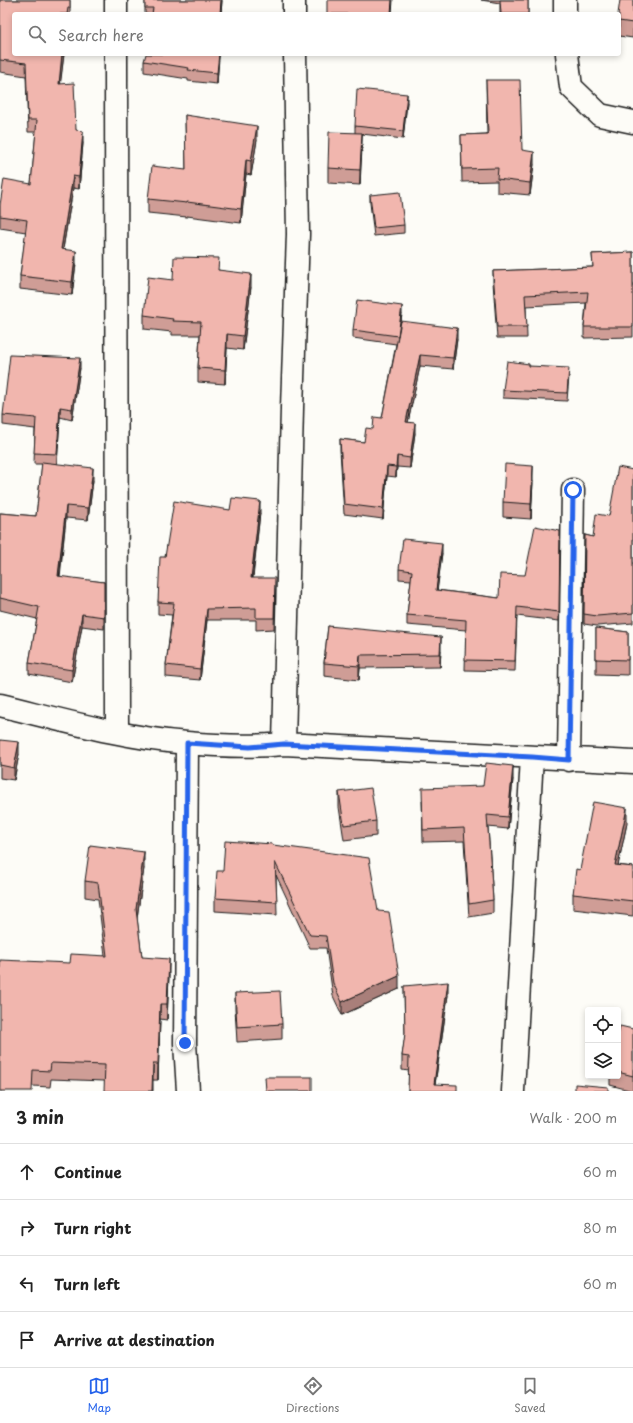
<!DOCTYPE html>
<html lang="en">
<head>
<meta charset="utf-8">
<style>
	body { margin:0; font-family:"Playpen Sans",sans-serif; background:#f2f2f2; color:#222 }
	.controls { position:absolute; right:12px; bottom:12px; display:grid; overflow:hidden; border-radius:4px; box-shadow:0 2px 6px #0003 }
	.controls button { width:36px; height:36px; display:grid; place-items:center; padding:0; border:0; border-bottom:1px solid #e0e0e0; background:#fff; color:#222; font:20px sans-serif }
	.stop { position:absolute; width:12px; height:12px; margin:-9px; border:3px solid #2563eb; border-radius:50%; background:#fff }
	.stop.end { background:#2563eb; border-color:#fff; box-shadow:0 1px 4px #0008 }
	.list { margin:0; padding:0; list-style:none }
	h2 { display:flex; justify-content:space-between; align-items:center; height:52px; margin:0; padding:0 16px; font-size:17px }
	h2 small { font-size:13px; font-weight:400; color:#767676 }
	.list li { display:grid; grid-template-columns:26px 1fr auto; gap:12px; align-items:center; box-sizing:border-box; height:56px; padding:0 16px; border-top:1px solid #e0e0e0 }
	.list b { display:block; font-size:15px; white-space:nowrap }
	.list em { font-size:13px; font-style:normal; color:#767676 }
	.icon { flex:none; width:22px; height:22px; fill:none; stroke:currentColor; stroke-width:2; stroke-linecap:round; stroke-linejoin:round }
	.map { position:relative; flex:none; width:633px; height:1091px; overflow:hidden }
	.search { position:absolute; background:#fff; box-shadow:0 2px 6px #0003; left:12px; right:12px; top:12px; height:44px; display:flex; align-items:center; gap:10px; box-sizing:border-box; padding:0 14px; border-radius:4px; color:#767676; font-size:15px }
	.sheet { height:276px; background:#fff }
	nav { display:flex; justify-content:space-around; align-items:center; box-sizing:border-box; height:56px; border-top:1px solid #e0e0e0; background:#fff; font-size:11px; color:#767676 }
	nav a { display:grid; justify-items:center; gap:2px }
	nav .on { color:#2563eb }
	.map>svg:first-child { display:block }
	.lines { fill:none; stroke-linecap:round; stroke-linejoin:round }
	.street-casing { stroke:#1c1c1c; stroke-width:25 }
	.street { stroke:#fdfcf7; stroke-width:22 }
	.wall { fill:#cf9d96; stroke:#1c1c1c }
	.shaded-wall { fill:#a97f7a; stroke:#1c1c1c }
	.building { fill:#f1b6ae; stroke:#1c1c1c }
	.route { stroke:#2563eb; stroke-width:5 }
</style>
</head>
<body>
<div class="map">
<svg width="633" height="1091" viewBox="0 0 633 1091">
	<rect width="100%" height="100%" fill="#fdfcf7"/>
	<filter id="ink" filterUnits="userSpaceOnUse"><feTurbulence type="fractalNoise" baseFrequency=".025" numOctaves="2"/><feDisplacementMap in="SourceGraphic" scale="8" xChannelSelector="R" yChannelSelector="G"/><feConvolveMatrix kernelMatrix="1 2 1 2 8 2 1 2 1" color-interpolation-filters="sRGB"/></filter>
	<g filter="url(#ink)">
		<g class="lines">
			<g class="street-casing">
				<path id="street" d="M 116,0 L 116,14
					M 294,0 L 294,14
					M 565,14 L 565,0
					M 116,54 L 117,732
					M 567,54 L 571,87 L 600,115 L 633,122
					M 0,705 C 62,720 124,738 187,743 C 220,746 252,747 284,744 L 633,762
					M 187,743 L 185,1043 L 188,1091
					M 284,744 L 292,408 L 298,234 L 295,54
					M 569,760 L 573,490
					M 513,1091 L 532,757"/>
			</g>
			<use href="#street" class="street"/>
		</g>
		<path class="wall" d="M 0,0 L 70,0 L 70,14 L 14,14 L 14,54 L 64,54 L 60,84 L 76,130 L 83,143 L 79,189 L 73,188 L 63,249 L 76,263 L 72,295 L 20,289 L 20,276 L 26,232 L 0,228 L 0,205 L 31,184 L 36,132 L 28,132 L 26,76 L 0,72 Z
			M 145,0 L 222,0 L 221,14 L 145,14 Z
			M 481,0 L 528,0 L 528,14 L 500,14 L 500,3 Z
			M 633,0 L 633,38 L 619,36 L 619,21 Z
			M 219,54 L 217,84 L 188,81 L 188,79 L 144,72 L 144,61 Z
			M 486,80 L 522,150 L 534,164 L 530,195 L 497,192 L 497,181 L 462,182 L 461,135 L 487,134 Z
			M 407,102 L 403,139 L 362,134 L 360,185 L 328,183 L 328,168 L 355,133 L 355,126 Z
			M 185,115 L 257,140 L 251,175 L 246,174 L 241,223 L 187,216 L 187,217 L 148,213 L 148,199 L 186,170 Z
			M 370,195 L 404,225 L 404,233 L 374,236 L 370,203 Z
			M 633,252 L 633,337 L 584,338 L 584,327 L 586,303 L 526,306 L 527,338 L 497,338 L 493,282 L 493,271 L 593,267 L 592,254 Z
			M 219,270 L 251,287 L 243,350 L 227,348 L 225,384 L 198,382 L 198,368 L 200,335 L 172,335 L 172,332 L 144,329 L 144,315 L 173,280 Z
			M 402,314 L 401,321 L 457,339 L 453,369 L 420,366 L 408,422 L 415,433 L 410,468 L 397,467 L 396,477 L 387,476 L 383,519 L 344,514 L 340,450 L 340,439 L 364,442 L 373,429 L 382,418 L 396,344 L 353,338 L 353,330 Z
			M 529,366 L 569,376 L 567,401 L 503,398 L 503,390 Z
			M 80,368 L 72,420 L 60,417 L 57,464 L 93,480 L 88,520 L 66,518 L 60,577 L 104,582 L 104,629 L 82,626 L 72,682 L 29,674 L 29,663 L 37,619 L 0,610 L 0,513 L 36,516 L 42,464 L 34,464 L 35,429 L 3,425 L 3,415 Z
			M 633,470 L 633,623 L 597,626 L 584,624 L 585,535 L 593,537 L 609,516 Z
			M 533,481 L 531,519 L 503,517 L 503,502 Z
			M 230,510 L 260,513 L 253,578 L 275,589 L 274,629 L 256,630 L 256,620 L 207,620 L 200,680 L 166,677 L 166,665 L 172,615 L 158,614 L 158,602 L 165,557 Z
			M 560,531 L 559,621 L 517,616 L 515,671 L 465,670 L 466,630 L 407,625 L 407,615 L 411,580 L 399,579 L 399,569 L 442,553 L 437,590 L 499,598 L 525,575 Z
			M 328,626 L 441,650 L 440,667 L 360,668 L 359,680 L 324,676 L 324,663 Z
			M 596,628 L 628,632 L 628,675 L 596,674 Z
			M 0,740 L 19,754 L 14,780 L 0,778 Z
			M 513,779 L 508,829 L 488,827 L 493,900 L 493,913 L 469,917 L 464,841 L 423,842 L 422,800 Z
			M 339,792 L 376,821 L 376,836 L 344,840 L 339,807 Z
			M 627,823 L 618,865 L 633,867 L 633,916 L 573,909 L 573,894 L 580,870 Z
			M 273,845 L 378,911 L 399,989 L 342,1015 L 333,996 L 326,948 L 310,948 L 276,875 L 277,915 L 215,911 L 215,898 L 223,871 Z
			M 144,868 L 137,918 L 142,957 L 169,975 L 167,1020 L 160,1019 L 158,1080 L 104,1081 L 51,1079 L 50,1087 L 33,1086 L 0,1091 L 70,963 L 105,956 L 98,899 L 85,897 L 85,881 Z
			M 404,986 L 448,995 L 435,1084 L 408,1091 L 409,1071 L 402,1070 L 402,1056 L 405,1036 Z
			M 235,993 L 282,1024 L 282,1039 L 237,1042 L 235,1008 Z
			M 633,1029 L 633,1091 L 610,1085 L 610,1076 L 618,1076 L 618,1036 Z"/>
		<path class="shaded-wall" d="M 221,0 L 222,0 L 221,14 L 220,14 Z
			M 392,0 L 393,0 L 392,14 L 391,14 Z
			M 62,54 L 64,54 L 59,96 L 59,84 Z
			M 219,54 L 219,58 L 217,84 L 217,73 Z
			M 407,94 L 407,102 L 403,139 L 403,131 Z
			M 257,126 L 257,140 L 251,175 L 251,161 Z
			M 83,131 L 83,143 L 79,189 L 79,177 Z
			M 362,133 L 362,148 L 360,185 L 360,170 Z
			M 534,152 L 534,164 L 530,195 L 530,183 Z
			M 246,160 L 246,174 L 241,223 L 241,209 Z
			M 73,176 L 73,188 L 61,261 L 61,249 Z
			M 76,251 L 76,263 L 72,295 L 72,282 Z
			M 251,274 L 251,287 L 243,350 L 243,336 Z
			M 402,306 L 402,314 L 398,344 L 398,336 Z
			M 457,328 L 457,339 L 453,369 L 453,358 Z
			M 227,334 L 227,348 L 225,384 L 225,370 Z
			M 420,355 L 420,366 L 406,432 L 406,422 Z
			M 80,358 L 80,368 L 72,420 L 72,409 Z
			M 60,407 L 60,417 L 57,465 L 57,454 Z
			M 415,423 L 415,433 L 410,468 L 410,458 Z
			M 397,456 L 397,467 L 396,477 L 396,467 Z
			M 387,466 L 387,476 L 383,519 L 383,509 Z
			M 533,466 L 533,481 L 531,519 L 531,504 Z
			M 93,468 L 93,480 L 88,520 L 88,508 Z
			M 260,501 L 260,513 L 251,590 L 251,578 Z
			M 66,506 L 66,518 L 58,588 L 58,576 Z
			M 442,543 L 442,553 L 436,600 L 436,590 Z
			M 207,609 L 207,620 L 200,680 L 200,669 Z
			M 82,614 L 82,626 L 72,682 L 72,670 Z
			M 441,637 L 441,650 L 440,667 L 440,654 Z
			M 360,655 L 360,668 L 359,680 L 359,666 Z
			M 19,742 L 19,754 L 14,780 L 14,768 Z
			M 513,766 L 513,779 L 508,829 L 508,817 Z
			M 627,808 L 627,823 L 615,880 L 615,865 Z
			M 144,852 L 144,868 L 136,925 L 136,909 Z
			M 169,959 L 169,975 L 167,1020 L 167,1004 Z
			M 399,976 L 399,989 L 342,1015 L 342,1002 Z
			M 448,982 L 448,995 L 434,1091 L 434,1084 Z
			M 160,1004 L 160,1019 L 158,1080 L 158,1064 Z
			M 153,1064 L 153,1091 L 152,1091 Z"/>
		<path class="building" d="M 0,0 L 70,0 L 70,8 L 68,8 L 67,14 L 14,14 L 14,54 L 62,54 L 59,84 L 74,83 L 76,130 L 83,131 L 79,177 L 73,176 L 61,249 L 76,251 L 72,282 L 20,276 L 27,220 L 0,216 L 0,205 L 4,179 L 31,184 L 37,120 L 28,120 L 26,63 L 0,60 Z
			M 145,0 L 221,0 L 220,14 L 152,14 L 153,8 L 145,8 Z
			M 327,0 L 392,0 L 391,14 L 327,14 Z
			M 500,0 L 528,0 L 528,14 L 501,14 Z
			M 620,0 L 633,0 L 633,23 L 619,21 L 619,14 L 618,14 Z
			M 146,54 L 219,54 L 217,73 L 188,70 L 189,68 L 144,61 Z
			M 486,80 L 520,80 L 522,150 L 534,152 L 530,183 L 497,179 L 498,168 L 462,169 L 461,135 L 488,134 Z
			M 357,89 L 407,94 L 403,131 L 355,126 Z
			M 185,115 L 257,126 L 251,161 L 246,160 L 241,209 L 187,202 L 187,203 L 148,199 L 152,166 L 186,170 Z
			M 329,132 L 362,133 L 360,170 L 328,168 Z
			M 400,192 L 404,225 L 374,228 L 370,195 Z
			M 633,252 L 633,327 L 584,327 L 588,292 L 525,295 L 527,327 L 497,327 L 493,271 L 593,267 L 592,254 Z
			M 174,257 L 219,258 L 218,270 L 251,274 L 243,336 L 227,334 L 225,370 L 198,368 L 201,322 L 172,321 L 173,319 L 144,315 L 148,277 L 173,280 Z
			M 357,300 L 402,306 L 398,336 L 353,330 Z
			M 401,321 L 457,328 L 453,358 L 420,355 L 406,422 L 415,423 L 410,458 L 397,456 L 396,467 L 387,466 L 383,509 L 344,504 L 340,439 L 364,442 L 366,428 L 373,429 L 374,417 L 382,418 Z
			M 10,355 L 80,358 L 72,409 L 60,407 L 57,454 L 34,453 L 36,418 L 3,415 Z
			M 507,361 L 529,364 L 529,366 L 569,368 L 567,393 L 503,390 Z
			M 42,462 L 93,468 L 88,508 L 66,506 L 58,576 L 104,582 L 104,617 L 82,614 L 72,670 L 29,663 L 39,607 L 0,598 L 0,513 L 36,516 Z
			M 505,464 L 533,466 L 531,504 L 503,502 Z
			M 618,467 L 633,470 L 633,613 L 597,616 L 584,614 L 585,535 L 593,537 L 596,514 L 609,516 Z
			M 232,498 L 260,501 L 251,578 L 275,578 L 274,618 L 256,618 L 256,608 L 207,609 L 200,669 L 166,665 L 174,603 L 158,602 L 160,557 L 165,557 L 174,501 L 230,510 Z
			M 535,526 L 560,531 L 559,612 L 517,607 L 515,661 L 465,660 L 466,620 L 407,615 L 412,571 L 399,569 L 403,539 L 442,543 L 436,590 L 499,598 L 500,574 L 525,575 Z
			M 328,626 L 441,637 L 440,654 L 360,655 L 359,666 L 324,663 Z
			M 596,628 L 628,632 L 628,660 L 596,659 Z
			M 0,740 L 19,742 L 14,768 L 0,765 Z
			M 486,763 L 513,766 L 508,817 L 487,815 L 493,900 L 469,904 L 464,828 L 423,830 L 422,788 L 483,786 Z
			M 371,788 L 376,821 L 344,825 L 339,792 Z
			M 593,802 L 627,808 L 615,865 L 633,867 L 633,901 L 573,894 L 576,869 L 580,870 Z
			M 225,841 L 273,844 L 273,845 L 369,858 L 378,911 L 389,912 L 399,976 L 342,1002 L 333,983 L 326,936 L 310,935 L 275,862 L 277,902 L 215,898 L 217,871 L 223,871 Z
			M 90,845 L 144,852 L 136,909 L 142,957 L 169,959 L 167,1004 L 160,1004 L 158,1064 L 153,1064 L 152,1091 L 104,1091 L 105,1065 L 51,1063 L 50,1071 L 33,1070 L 32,1091 L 0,1091 L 0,960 L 70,963 L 71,954 L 107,956 L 98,883 L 85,881 Z
			M 448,982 L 434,1084 L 457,1085 L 457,1091 L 408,1091 L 409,1057 L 402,1056 L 405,1033 L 404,986 Z
			M 280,991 L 282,1024 L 237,1027 L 235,993 Z
			M 620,1026 L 633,1029 L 633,1076 L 618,1072 L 618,1036 Z
			M 265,1077 L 312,1077 L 312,1091 L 266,1091 Z
			M 575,1084 L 608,1087 L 608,1091 L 575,1091 Z"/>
	</g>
	<g class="lines" filter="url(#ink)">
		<path class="route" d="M 185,1043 L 187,743 L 250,747 L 284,744 L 532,757 L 569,760 L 573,490"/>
	</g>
</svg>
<div class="controls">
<button><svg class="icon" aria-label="locate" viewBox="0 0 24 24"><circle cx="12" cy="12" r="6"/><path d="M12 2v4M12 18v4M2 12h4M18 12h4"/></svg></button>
<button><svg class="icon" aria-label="layers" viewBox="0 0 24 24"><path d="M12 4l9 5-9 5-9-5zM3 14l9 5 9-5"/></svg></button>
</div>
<div class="stop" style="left:573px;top:490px"></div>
<div class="stop end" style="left:185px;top:1043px"></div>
<div class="search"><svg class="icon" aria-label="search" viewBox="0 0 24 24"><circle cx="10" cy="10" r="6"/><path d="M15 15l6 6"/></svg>Search here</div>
</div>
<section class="sheet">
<h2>3 min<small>Walk · 200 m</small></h2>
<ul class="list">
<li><svg class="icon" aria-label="ahead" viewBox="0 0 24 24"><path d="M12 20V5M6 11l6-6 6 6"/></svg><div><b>Continue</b></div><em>60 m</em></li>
<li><svg class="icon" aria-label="right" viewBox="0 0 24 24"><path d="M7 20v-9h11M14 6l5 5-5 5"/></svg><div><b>Turn right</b></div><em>80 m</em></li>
<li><svg class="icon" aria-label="left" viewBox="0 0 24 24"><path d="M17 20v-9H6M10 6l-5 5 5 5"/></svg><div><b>Turn left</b></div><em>60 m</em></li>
<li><svg class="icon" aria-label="arrive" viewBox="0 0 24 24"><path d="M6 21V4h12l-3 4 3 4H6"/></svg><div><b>Arrive at destination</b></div></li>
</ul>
</section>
<nav>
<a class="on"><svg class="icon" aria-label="map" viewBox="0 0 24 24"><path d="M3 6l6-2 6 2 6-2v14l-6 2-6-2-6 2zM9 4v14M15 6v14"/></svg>Map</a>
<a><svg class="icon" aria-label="directions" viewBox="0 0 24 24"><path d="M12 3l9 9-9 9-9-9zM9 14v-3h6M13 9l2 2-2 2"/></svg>Directions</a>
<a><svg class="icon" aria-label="saved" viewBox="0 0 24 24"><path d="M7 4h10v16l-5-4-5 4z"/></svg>Saved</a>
</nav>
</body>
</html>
